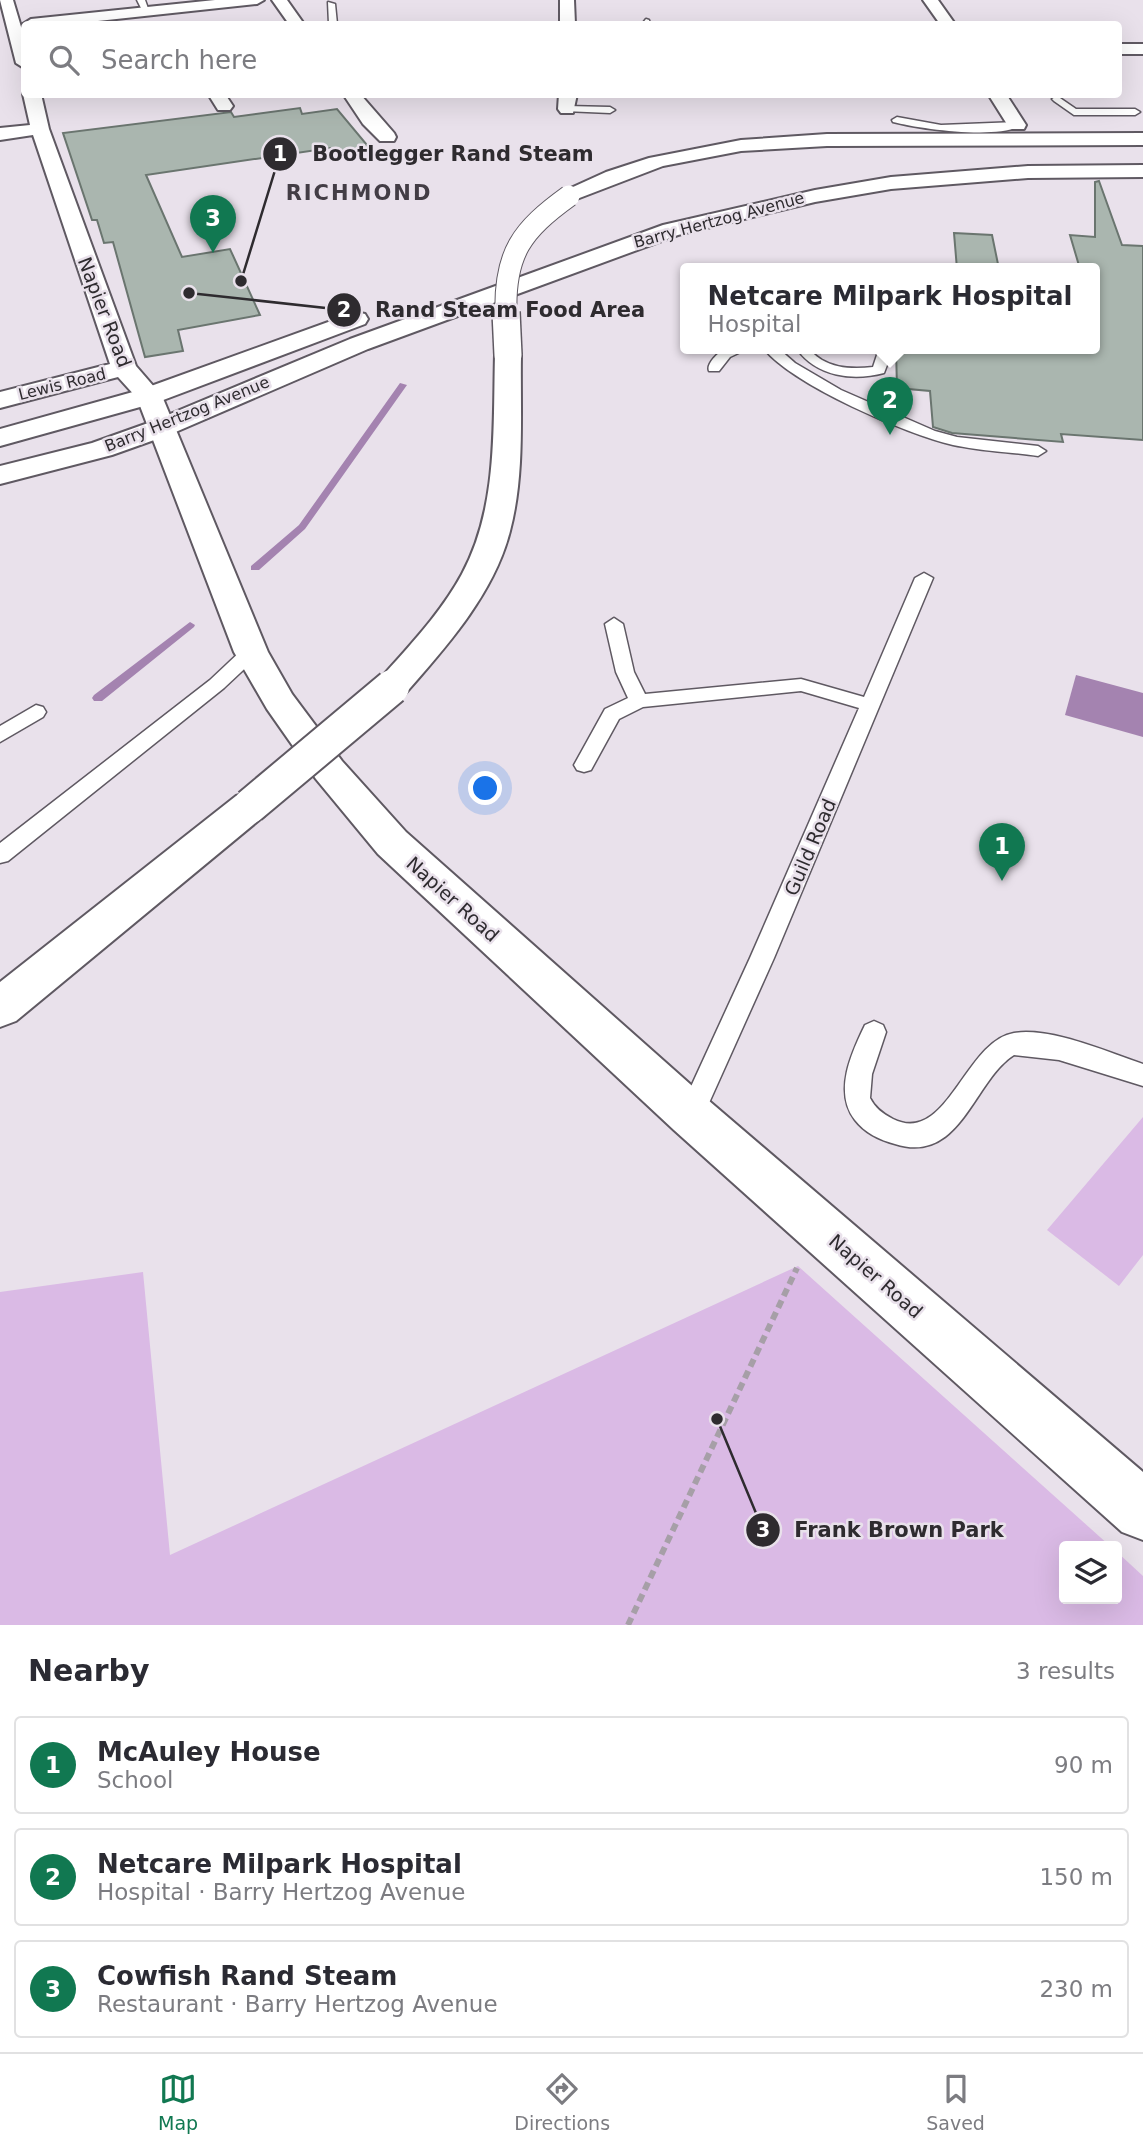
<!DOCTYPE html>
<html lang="en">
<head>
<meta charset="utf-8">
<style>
	body { margin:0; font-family:"DejaVu Sans",sans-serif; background:#f7f7f7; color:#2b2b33 }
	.controls { position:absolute; right:21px; bottom:21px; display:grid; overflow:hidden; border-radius:7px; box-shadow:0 7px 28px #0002 }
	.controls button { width:63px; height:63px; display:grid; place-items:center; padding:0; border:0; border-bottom:2px solid #e1e1e2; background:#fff; color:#2b2b33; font:35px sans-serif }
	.you { position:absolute; left:486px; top:789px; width:24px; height:24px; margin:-18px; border:5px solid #fff; border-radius:50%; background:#1a73e8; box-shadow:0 0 0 10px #1a73e833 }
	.badge { display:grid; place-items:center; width:46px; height:46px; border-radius:50%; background:#117851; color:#fff; font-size:23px; font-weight:700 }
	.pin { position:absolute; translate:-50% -58px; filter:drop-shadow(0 2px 4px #0008) }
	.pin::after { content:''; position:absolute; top:37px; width:24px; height:21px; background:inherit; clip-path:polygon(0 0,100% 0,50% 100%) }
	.popup { position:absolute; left:680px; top:263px; width:420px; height:91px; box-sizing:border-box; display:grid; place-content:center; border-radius:7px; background:#fff; filter:drop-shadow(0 2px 5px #0005); font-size:23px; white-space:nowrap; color:#7c7c81 }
	.popup b { font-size:26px; color:#2b2b33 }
	.popup::after { content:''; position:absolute; left:50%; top:100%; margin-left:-14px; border:14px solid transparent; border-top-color:#fff }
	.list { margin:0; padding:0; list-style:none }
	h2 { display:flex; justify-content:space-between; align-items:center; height:91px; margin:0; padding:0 28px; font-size:30px }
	h2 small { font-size:23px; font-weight:400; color:#7c7c81 }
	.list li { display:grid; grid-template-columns:46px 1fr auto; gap:21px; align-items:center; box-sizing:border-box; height:98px; margin:0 14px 14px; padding:0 14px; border:2px solid #e1e1e2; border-radius:7px }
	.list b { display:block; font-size:26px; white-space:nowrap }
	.list p { margin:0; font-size:23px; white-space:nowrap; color:#7c7c81 }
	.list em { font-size:23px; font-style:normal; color:#7c7c81 }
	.icon { flex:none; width:38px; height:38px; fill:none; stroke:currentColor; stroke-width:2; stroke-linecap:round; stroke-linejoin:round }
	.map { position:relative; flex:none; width:1143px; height:1625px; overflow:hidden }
	.search { position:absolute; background:#fff; box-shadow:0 7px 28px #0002; left:21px; right:21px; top:21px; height:77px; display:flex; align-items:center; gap:18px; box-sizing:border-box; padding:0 24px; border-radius:7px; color:#7c7c81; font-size:26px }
	.sheet { height:427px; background:#fff }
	nav { display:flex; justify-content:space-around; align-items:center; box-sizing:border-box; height:98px; border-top:2px solid #e1e1e2; background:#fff; font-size:19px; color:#7c7c81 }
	nav a { display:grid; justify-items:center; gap:4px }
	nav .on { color:#117851 }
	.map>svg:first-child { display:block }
	.green { fill:#dabae5 }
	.water { fill:#a483b0 }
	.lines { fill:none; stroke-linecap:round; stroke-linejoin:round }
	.stream { fill:#a483b0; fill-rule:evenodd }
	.building { fill:#aab6af; stroke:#6a756f; stroke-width:2 }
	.service-casing { stroke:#5f5962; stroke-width:3 }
	.minor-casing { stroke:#5f5962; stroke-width:4 }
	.secondary-casing { stroke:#5f5962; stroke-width:4 }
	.path { stroke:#a69fa7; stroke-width:6; stroke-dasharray:8 5; stroke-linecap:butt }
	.service { fill:#fff; fill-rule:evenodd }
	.minor { fill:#fff; fill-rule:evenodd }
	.secondary { fill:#fff; fill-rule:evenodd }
	.secondary-bridge-far2-casing { stroke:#5f5962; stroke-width:23; stroke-linecap:butt }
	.secondary-bridge-far1-casing { stroke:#5f5962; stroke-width:30; stroke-linecap:butt }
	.secondary-bridge-casing { stroke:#5f5962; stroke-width:38; stroke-linecap:butt }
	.secondary-bridge-far2 { stroke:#fff; stroke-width:21 }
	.secondary-bridge-far1 { stroke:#fff; stroke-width:27 }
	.secondary-bridge { stroke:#fff; stroke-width:34 }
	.labels { text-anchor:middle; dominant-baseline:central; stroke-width:5; stroke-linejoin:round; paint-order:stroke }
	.far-street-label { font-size:16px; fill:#2e2b2f; stroke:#e9e1eb }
	.street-label { font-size:19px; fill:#2e2b2f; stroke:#e9e1eb }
	.far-district-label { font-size:21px; font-weight:bold; letter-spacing:2px; fill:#433d45; stroke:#e9e1eb }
	.leader { fill:none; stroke:#2e2b2f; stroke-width:2.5 }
	.callout-dot { fill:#2e2b2f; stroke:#e9e1eb; stroke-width:2.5 }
	.mark-label { font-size:21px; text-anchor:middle; font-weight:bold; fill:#fff }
	.callout-label { font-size:21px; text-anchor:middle; font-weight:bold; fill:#2e2b2f; stroke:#e9e1eb; stroke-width:5; stroke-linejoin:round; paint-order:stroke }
</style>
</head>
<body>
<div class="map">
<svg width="1143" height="1625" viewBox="0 0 1143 1625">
	<rect width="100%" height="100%" fill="#e9e1eb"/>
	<path class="green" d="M 1143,1117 L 1143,1255 L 1119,1286 L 1047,1230 Z
		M 798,1266 L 1110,1546 L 1064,1546 L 1064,1599 L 1117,1599 L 1117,1552 L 1143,1576 L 1143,1625 L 0,1625 L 0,1292 L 143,1272 L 170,1555 Z"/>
	<path class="water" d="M 1076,675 L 1143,693 L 1143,737 L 1065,715 Z"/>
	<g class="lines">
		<path class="stream" d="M 400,383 L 407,385 L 305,529 L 259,570 L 251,570 L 251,566 L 299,525 Z
			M 190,622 L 195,625 L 194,627 L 102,701 L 94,701 L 92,698 L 94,695 Z"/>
	</g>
	<path class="building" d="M 300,108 L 302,114 L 337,109 L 372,151 L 336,156 L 330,148 L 146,175 L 182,257 L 230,249 L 260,315 L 178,330 L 183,351 L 145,357 L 113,242 L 104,243 L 97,220 L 92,220 L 63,133 L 231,112 L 234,117 Z
		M 1099,181 L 1122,245 L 1143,246 L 1143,440 L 1061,434 L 1063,442 L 952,433 L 933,427 L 930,391 L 897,388 L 896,349 L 1095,349 L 1095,269 L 1080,269 L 1070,235 L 1095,237 L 1095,182 Z
		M 954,233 L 992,235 L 999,269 L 957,269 Z"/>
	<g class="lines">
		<g class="service-casing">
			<path id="service" d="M 137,0 L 145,0 L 150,14 L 144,14 Z
				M 328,2 L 335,4 L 337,24 L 329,24 Z
				M 646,19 L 649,20 L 650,24 L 642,24 Z
				M 1057,96 L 1076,109 L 1135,109 L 1140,112 L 1135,115 L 1074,115 L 1054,101 L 1052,99 Z
				M 567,106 L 610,107 L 615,110 L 610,113 L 564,111 L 564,107 Z
				M 897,117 L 941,125 L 1017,122 L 1022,125 C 999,140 920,129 893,122 L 892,120 Z
				M 726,349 L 747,349 L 730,357 L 719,371 L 709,371 C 706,364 718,352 726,349 Z
				M 764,349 L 779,349 L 795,363 L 841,390 L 935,431 L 957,437 L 1038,446 L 1046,451 L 1038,456 C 1010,452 981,451 953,445 C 906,434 795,386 764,349 Z
				M 797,349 C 811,349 811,353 822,360 C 837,369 856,369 873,367 L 879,349 L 893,349 L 884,373 C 853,381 817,377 797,349 Z
				M 924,573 L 933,578 L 774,958 L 700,1123 L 691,1127 L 682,1123 L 678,1115 L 750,958 L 859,708 L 801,691 L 643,707 L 619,719 L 591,770 L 584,772 L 577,770 L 574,765 L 605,709 L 628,698 L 616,672 L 605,624 L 614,618 L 623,624 L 634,672 L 645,694 L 801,679 L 864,697 L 915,578 Z
				M 251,646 L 258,648 L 260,652 L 258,656 L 224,688 L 8,861 L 0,863 L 0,843 L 210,680 L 244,648 Z
				M 36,705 L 43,707 L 46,712 L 43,717 L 0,742 L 0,726 Z
				M 874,1021 L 883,1025 L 886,1032 L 872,1074 L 870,1098 C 875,1108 883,1114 893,1119 C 947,1146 965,1041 1014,1033 C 1051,1027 1107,1052 1143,1064 L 1143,1086 L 1059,1060 L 1014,1055 C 973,1081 961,1165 895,1144 C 880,1140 865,1133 855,1120 C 833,1092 852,1052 865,1025 Z"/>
		</g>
		<g class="minor-casing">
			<path id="minor" d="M 0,0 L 13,0 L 24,37 L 24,68 L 16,63 Z
				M 215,0 L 264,0 L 257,4 L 70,24 L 23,24 L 31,19 Z
				M 272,0 L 287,0 L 304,24 L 289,24 Z
				M 560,0 L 574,0 L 575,24 L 560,24 Z
				M 923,0 L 938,0 L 955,24 L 940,24 Z
				M 1118,44 L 1143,44 L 1143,54 L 1118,54 Z
				M 24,92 L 24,94 L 41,94 L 49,129 L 136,366 L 162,396 L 268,652 L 292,694 L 342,761 L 406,832 L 708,1100 L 1143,1472 L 1143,1540 L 1122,1532 L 674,1130 L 378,854 L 316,779 L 267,709 L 234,652 L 137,398 L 118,377 L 0,408 L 0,392 L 110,364 L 33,135 L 0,140 L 0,128 L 30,125 L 23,94 Z
				M 208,94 L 225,94 L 233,106 L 230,110 L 218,110 Z
				M 343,94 L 360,94 L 394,133 L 396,137 L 394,141 L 380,141 L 363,124 Z
				M 559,94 L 577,94 L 573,113 L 561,113 L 558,109 Z
				M 988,94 L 1006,94 L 1026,125 L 1024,129 L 1010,129 Z"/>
		</g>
		<g class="secondary-casing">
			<path id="secondary" d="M 1143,133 L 1143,145 L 827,146 L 741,151 L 663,166 L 569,202 L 562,200 L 559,196 L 562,192 L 606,172 L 649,158 L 741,140 L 827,134 Z
				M 1143,165 L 1143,177 L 1028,178 L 891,189 L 815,202 L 678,235 L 368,349 L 171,434 L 112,455 L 0,484 L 0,466 L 92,443 L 151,422 L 350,339 L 663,225 L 815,190 L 891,177 L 1028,166 Z
				M 356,312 L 365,314 L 368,319 L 365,324 L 158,402 L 0,446 L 0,429 L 140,390 Z
				M 508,347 L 517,350 L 521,355 C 520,413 525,474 510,531 C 494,594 446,647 404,695 L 392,699 L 380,695 L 375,687 L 380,679 C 409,646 441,613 462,574 C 498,507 493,429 495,355 L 499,350 Z
				M 250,792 L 264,796 L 269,806 L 264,816 L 16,1021 L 0,1027 L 0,982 L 236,796 Z"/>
		</g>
		<path class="path" d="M 628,1625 L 797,1268"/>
		<use href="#service" class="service"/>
		<use href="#minor" class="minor"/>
		<use href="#secondary" class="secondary"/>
		<g class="secondary-bridge-far2-casing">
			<path id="secondary-bridge-far2" d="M 506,314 C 504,253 522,230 569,196"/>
		</g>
		<g class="secondary-bridge-far1-casing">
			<path id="secondary-bridge-far1" d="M 506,312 L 508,355"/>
		</g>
		<g class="secondary-bridge-casing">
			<path id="secondary-bridge" d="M 250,806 L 392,687"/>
		</g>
		<use href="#secondary-bridge-far2" class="secondary-bridge-far2"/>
		<use href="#secondary-bridge-far1" class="secondary-bridge-far1"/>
		<use href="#secondary-bridge" class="secondary-bridge"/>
	</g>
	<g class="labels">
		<g class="far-street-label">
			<text transform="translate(719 220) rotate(-15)">Barry Hertzog Avenue</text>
			<text transform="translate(62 384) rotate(-14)">Lewis Road</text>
			<text transform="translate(187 414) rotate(-22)">Barry Hertzog Avenue</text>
		</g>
		<g class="street-label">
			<text transform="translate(105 312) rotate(69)">Napier Road</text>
			<text transform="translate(810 847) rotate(-67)">Guild Road</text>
			<text transform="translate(453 899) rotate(42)">Napier Road</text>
			<text transform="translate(876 1276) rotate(41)">Napier Road</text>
		</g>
		<g class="far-district-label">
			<text x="359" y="193">RICHMOND</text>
		</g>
	</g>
	<path class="leader" d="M241 281L280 154M189 293L344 310M717 1419L763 1530"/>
	<g class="callout-dot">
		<circle cx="241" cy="281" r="7"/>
		<circle cx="189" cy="293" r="7"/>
		<circle cx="717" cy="1419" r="7"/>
		<circle cx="280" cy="154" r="18"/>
		<circle cx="344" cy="310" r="18"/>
		<circle cx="763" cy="1530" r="18"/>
	</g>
	<g class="mark-label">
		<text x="280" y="161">1</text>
		<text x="344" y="317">2</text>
		<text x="763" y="1537">3</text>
	</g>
	<g class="callout-label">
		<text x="453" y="161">Bootlegger Rand Steam</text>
		<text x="510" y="317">Rand Steam Food Area</text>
		<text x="899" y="1537">Frank Brown Park</text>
	</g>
</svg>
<div class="controls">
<button><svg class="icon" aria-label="layers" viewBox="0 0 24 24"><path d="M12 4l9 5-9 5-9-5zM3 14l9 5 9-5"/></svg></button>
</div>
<div class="you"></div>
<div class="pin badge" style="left:1002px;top:881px">1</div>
<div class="pin badge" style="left:890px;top:435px">2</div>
<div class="popup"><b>Netcare Milpark Hospital</b>Hospital</div>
<div class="pin badge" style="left:213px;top:253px">3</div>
<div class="search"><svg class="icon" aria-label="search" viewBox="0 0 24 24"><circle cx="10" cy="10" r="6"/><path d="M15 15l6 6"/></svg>Search here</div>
</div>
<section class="sheet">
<h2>Nearby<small>3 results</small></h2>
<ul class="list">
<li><span class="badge">1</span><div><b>McAuley House</b><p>School</p></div><em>90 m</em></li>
<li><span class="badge">2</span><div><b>Netcare Milpark Hospital</b><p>Hospital · Barry Hertzog Avenue</p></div><em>150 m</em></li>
<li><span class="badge">3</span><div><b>Cowfish Rand Steam</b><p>Restaurant · Barry Hertzog Avenue</p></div><em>230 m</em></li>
</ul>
</section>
<nav>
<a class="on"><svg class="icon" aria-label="map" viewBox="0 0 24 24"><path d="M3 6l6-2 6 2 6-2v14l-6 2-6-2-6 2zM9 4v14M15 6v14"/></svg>Map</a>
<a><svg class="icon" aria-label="directions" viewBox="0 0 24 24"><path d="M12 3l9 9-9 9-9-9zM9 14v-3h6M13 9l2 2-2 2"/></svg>Directions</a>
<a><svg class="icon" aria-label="saved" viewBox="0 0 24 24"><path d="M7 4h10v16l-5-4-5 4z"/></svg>Saved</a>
</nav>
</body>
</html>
